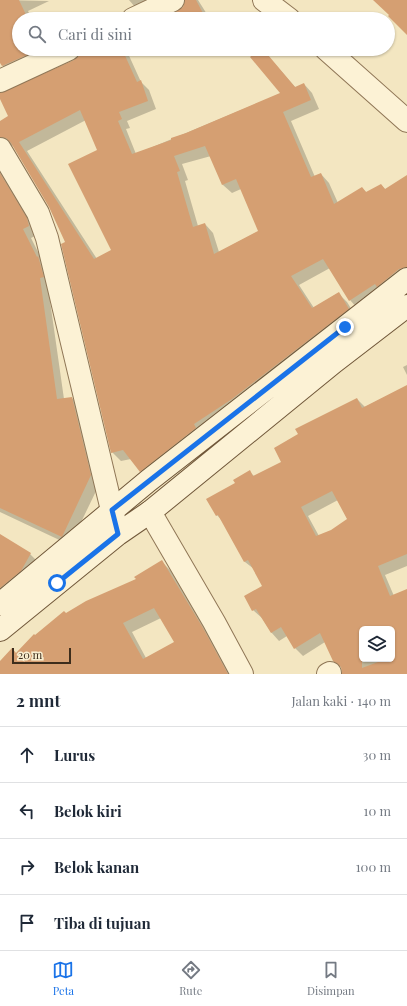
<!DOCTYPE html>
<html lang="id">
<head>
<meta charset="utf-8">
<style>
	body { margin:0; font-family:"Playfair Display",serif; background:#f6f6f7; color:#1f2937 }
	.controls { position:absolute; right:12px; bottom:12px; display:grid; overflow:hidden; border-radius:6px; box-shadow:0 1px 3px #0004 }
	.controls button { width:36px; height:36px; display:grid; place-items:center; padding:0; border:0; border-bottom:1px solid #e0e1e3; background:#fff; color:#1f2937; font:20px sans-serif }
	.scale { position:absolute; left:12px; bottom:10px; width:59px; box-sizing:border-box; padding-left:4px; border:2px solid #3d2d1c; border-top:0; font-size:11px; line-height:14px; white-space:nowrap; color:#3d2d1c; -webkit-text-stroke:3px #f9efd1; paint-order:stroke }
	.stop { position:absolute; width:12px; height:12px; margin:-9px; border:3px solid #1a73e8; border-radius:50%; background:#fff }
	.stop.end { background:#1a73e8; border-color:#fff; box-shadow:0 1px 4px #0008 }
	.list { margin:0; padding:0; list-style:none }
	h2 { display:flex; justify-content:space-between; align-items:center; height:52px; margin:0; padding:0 16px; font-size:17px }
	h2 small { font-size:13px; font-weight:400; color:#747a83 }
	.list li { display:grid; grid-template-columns:26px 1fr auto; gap:12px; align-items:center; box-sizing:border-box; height:56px; padding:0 16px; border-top:1px solid #e0e1e3 }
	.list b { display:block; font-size:15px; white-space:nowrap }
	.list em { font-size:13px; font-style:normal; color:#747a83 }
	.icon { flex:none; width:22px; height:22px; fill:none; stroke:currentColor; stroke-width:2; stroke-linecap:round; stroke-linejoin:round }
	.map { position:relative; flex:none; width:407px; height:674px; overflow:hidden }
	.search { position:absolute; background:#fff; box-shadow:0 1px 3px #0004; left:12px; right:12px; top:12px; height:44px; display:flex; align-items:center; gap:10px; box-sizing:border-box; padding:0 14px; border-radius:22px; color:#747a83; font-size:15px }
	.sheet { height:276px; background:#fff }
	nav { display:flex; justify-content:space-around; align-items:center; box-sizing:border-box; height:56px; border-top:1px solid #e0e1e3; background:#fff; font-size:11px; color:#747a83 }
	nav a { display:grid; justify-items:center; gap:2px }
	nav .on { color:#1a73e8 }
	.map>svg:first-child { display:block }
	.shadow { fill:#0003; fill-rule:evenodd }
	.building { fill:#d59f72; fill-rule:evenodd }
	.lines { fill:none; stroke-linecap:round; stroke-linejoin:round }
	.street-casing { stroke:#8f7656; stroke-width:24 }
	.secondary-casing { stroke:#705739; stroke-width:24 }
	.street { stroke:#fcf2d5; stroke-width:22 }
	.secondary { stroke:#fcf2d5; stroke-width:22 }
	.route { stroke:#1a73e8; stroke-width:5 }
</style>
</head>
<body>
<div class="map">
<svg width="407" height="674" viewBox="0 0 407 674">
	<rect width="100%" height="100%" fill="#f3e6c1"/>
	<path class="shadow" d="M 0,0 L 49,1 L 28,11 L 32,19 L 19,19 L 19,49 L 37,49 L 42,61 L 12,75 L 3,66 L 0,60 Z
		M 129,0 L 172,0 L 141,14 Z
		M 185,0 L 198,0 L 210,19 L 168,19 L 184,8 Z
		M 82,49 L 126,49 L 141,82 L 149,90 L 156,109 L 127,121 L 130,128 L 126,129 L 136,154 L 282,93 L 262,49 L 296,88 L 304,84 L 312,93 L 319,109 L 291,121 L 315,177 L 321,174 L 329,183 L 338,203 L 362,188 L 367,193 L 381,185 L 386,190 L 407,177 L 407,278 L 358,309 L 350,300 L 330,268 L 299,285 L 314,308 L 338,293 L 347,302 L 357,318 L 149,480 L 131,459 L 121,461 L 112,452 L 67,243 L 50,206 L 14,146 L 9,145 L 0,149 L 0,138 L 5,136 L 0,136 L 0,122 L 9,116 L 0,94 L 75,61 L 80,56 ZM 86,120 L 99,150 L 112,251 L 97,259 L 27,151 ZM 211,156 L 223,185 L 232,193 L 241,189 L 259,231 L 219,252 L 213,233 L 205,224 L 198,226 L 185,181 L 188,180 L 182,164 Z
		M 0,169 L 37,235 L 31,238 L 43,262 L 48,287 L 64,399 L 72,398 L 80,407 L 99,485 L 70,545 L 0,512 Z
		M 407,365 L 407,375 L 403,367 Z
		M 407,386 L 407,566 L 385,575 L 394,596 L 407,590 L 407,674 L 343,674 L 343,669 L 334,661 L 325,642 L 303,656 L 295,648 L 287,636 L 279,641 L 271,632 L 262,618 L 253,610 L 264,587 L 254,569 L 245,562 L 223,522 L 217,515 L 236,484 L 250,472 L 255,477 L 283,462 L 357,399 L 365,407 ZM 338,500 L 348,520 L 331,531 L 319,536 L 308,516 ZM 362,629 L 392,629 L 392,659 L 362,659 Z
		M 0,536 L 30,554 L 39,563 L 0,590 Z
		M 162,562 L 171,571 L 231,674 L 0,674 L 0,663 L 16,654 L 35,636 L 66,614 L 137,579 ZM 161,618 L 176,642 L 146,658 L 132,632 Z"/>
	<path class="building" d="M 0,0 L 19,0 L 28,19 L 19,19 L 19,49 L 33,49 L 34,52 L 2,66 L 0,63 Z
		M 185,0 L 196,0 L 206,19 L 167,19 L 166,17 L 183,7 Z
		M 373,0 L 407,0 L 407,35 L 388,16 L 389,15 Z
		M 81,49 L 122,49 L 137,82 L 141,80 L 148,101 L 119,112 L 122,119 L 118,121 L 132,154 L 171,140 L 171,138 L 186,133 L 280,93 L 250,57 L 259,49 L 263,49 L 295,87 L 304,83 L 311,100 L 283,112 L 311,177 L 321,173 L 334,204 L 362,187 L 366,192 L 381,184 L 385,189 L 407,175 L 407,267 L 399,269 L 377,287 L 375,284 L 349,301 L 323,259 L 291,276 L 312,308 L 339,292 L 349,309 L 232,399 L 194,424 L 196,428 L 140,472 L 123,450 L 111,453 L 61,244 L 65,242 L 49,207 L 11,143 L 6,138 L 0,137 L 0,121 L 8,116 L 0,99 L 0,93 L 74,60 L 79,56 ZM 80,110 L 97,150 L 68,164 L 111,250 L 94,259 L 19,142 ZM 205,146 L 222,185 L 236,179 L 258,231 L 214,254 L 205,223 L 193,227 L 177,172 L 180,171 L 174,156 Z
		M 0,173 L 27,218 L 29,226 L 23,229 L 37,257 L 38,256 L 44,277 L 40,278 L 57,399 L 72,397 L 91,475 L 62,537 L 0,508 Z
		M 407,385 L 407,554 L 378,566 L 390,596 L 407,589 L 407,674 L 342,674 L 341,667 L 333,661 L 320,633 L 294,649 L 281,627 L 271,633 L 256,609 L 252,611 L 244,596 L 262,586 L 248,560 L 244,562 L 218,515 L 216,516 L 206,499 L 235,483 L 233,480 L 250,470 L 253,476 L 281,462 L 274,448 L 298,434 L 295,429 L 357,398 L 362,408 ZM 332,491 L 347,519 L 331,530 L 316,536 L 301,507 ZM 362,629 L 392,629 L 392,659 L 386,659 L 362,668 Z
		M 0,534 L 31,553 L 21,571 L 0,588 Z
		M 162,560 L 203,628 L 228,674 L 0,674 L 0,661 L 12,648 L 16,653 L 34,634 L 35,635 L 64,611 L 66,613 L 86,601 L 136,579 L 134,577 ZM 154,608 L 174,642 L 143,659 L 123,623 Z"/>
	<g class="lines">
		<g class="street-casing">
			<path id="street" d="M 264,0 L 289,19
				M 133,19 L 173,0
				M 326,49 L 407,121
				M 0,81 L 69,49
				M 0,149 L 38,213 L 47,238 L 116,527
				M 150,512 L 214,622 L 242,674
				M 328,674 L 330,673"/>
		</g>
		<g class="secondary-casing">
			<path id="secondary" d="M 0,604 L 148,481 L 407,279
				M 0,630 L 118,534 L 150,512 L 334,362 L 407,306"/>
		</g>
		<use href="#street" class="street"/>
		<use href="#secondary" class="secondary"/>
	</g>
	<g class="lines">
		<path class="route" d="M 57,583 L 118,534 L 112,510 L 345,327"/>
	</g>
</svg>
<div class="controls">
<button><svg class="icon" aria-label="layers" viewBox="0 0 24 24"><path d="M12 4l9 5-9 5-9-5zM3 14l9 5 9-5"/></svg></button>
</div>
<div class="scale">20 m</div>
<div class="stop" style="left:57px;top:583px"></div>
<div class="stop end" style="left:345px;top:327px"></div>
<div class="search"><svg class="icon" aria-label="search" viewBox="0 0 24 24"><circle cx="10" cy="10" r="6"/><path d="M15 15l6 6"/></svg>Cari di sini</div>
</div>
<section class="sheet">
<h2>2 mnt<small>Jalan kaki · 140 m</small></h2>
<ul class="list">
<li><svg class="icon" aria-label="ahead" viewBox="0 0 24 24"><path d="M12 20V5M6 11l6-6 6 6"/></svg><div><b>Lurus</b></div><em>30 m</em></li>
<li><svg class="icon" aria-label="left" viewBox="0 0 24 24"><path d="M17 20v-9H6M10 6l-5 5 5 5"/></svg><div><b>Belok kiri</b></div><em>10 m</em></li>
<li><svg class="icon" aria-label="right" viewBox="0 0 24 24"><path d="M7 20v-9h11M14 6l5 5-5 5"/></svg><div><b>Belok kanan</b></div><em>100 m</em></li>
<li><svg class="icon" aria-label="arrive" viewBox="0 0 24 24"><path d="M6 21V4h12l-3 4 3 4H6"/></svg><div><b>Tiba di tujuan</b></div></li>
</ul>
</section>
<nav>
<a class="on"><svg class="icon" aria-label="map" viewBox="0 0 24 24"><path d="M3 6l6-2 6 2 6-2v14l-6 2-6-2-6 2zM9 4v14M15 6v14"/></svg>Peta</a>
<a><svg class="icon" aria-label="directions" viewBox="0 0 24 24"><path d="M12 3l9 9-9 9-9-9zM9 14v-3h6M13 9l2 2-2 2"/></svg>Rute</a>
<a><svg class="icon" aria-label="saved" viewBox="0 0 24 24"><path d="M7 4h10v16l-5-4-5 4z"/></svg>Disimpan</a>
</nav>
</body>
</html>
